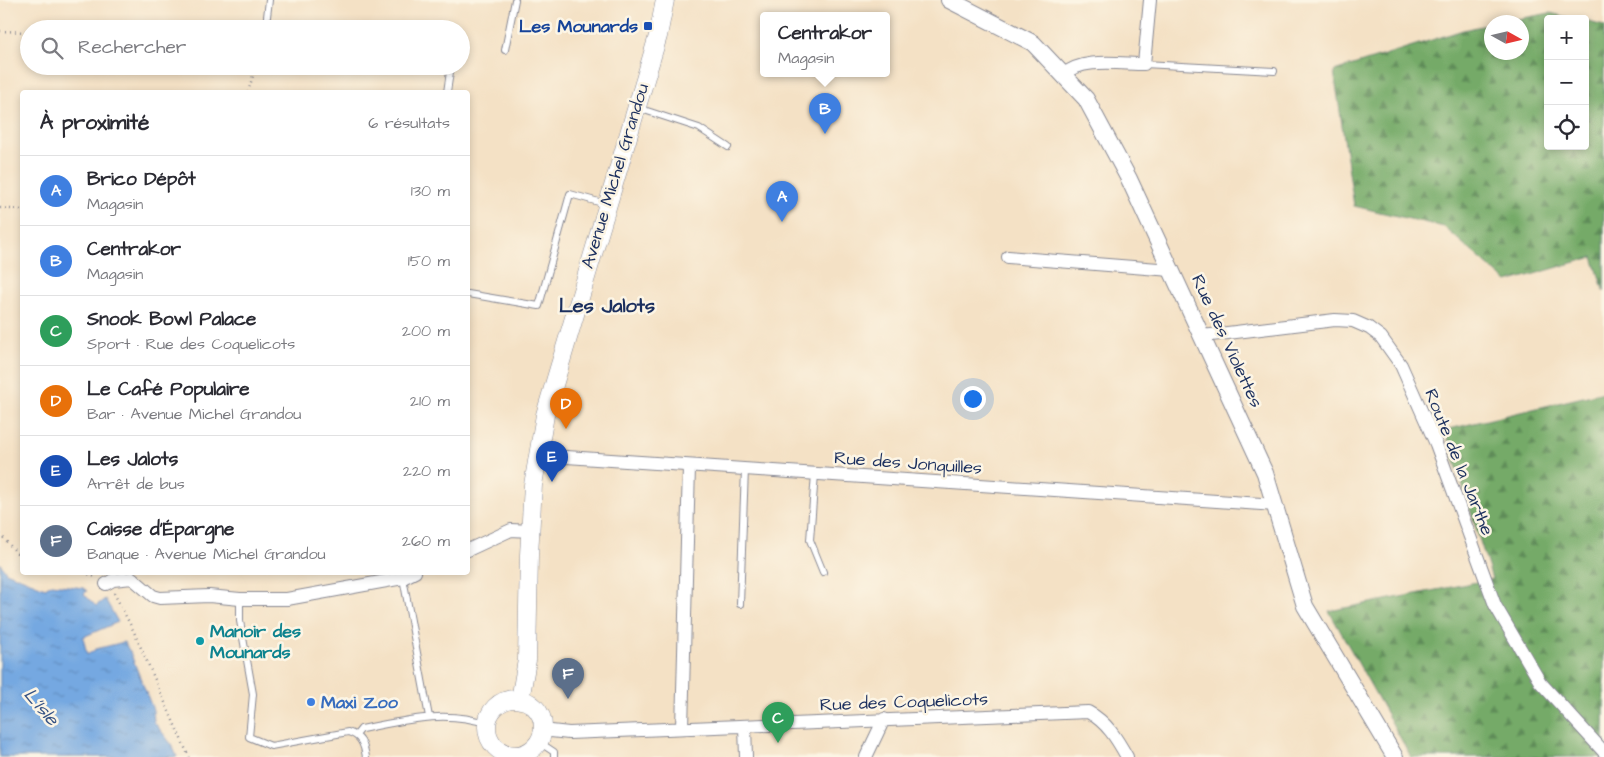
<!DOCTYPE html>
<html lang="fr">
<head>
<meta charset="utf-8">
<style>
	body { margin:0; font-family:"Architects Daughter",sans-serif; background:#f2f2f3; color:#2b2b33 }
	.controls { position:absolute; right:15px; top:15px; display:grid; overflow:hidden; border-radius:5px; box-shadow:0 2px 8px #0003 }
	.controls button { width:45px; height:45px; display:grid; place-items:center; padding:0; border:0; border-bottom:1px solid #e1e1e2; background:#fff; color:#2b2b33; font:25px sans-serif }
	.compass { position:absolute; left:1484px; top:15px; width:45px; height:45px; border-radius:50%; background:#fff; box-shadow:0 2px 8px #0003; rotate:98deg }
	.you { position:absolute; left:972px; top:398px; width:18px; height:18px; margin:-12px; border:4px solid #fff; border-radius:50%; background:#1a73e8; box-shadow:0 0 0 8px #1a73e833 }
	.badge { display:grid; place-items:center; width:32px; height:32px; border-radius:50%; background:#0b8043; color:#fff; font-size:16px; font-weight:700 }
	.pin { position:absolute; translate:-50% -41px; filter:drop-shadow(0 1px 2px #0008) }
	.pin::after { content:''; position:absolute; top:26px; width:18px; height:15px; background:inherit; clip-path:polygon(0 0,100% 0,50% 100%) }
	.popup { position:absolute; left:760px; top:12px; width:130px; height:65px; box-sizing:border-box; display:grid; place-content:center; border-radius:5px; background:#fff; filter:drop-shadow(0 1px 4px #0005); font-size:16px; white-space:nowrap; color:#7c7c81 }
	.popup b { font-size:19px; color:#2b2b33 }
	.popup::after { content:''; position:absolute; left:50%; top:100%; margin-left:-10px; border:10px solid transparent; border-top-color:#fff }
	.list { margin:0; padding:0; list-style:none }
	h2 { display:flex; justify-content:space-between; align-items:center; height:65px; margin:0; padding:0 20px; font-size:21px }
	h2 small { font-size:16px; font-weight:400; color:#7c7c81 }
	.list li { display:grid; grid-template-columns:32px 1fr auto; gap:15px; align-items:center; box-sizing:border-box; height:70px; padding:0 20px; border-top:1px solid #e1e1e2 }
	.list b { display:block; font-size:19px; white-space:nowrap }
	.list p { margin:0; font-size:16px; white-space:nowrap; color:#7c7c81 }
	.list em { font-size:16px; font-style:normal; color:#7c7c81 }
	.icon { flex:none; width:28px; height:28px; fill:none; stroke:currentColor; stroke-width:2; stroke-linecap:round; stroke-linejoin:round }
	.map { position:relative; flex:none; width:1604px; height:757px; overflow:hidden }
	.search { position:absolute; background:#fff; box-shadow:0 2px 8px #0003; left:20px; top:20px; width:450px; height:55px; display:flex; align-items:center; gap:12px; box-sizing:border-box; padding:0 18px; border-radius:28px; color:#7c7c81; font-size:19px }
	.panel { position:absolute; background:#fff; box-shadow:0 2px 8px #0003; left:20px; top:90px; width:450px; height:485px; border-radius:5px }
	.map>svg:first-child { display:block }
	.forest { fill:url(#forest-firs); stroke:#486c62 }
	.water { fill:url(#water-ripples); stroke:#486ca0 }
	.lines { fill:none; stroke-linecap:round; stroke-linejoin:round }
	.service-casing { stroke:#888892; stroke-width:8 }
	.minor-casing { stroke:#888892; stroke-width:14 }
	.tertiary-casing { stroke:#888892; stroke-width:18 }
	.secondary-casing { stroke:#888892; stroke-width:19 }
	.path { stroke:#888892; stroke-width:2.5; stroke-dasharray:1 4; stroke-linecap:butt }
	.service { stroke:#fff; stroke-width:6 }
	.minor { stroke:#fff; stroke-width:12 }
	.tertiary { stroke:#fff; stroke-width:16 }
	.secondary { stroke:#fff; stroke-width:18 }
	.transit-dot { fill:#1a4fb4; stroke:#fcf5e5; stroke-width:2 }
	.culture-dot { fill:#0f9aa8; stroke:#fcf5e5; stroke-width:2 }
	.shop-dot { fill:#3f7fe0; stroke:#fcf5e5; stroke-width:2 }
	.labels { text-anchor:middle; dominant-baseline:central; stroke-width:5; stroke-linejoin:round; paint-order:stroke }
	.transit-label { font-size:18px; font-weight:bold; fill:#164399; stroke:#fcf5e5; text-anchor:end }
	.street-label { font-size:18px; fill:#1b2f5e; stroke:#fcf5e5 }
	.culture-label { font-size:18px; font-weight:bold; fill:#0d838f; stroke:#fcf5e5; text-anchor:start }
	.shop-label { font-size:18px; font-weight:bold; fill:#366cbe; stroke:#fcf5e5; text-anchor:start }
	.water-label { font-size:19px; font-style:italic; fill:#365385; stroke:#fcf5e5 }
	.quarter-label { font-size:20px; font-weight:bold; fill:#1b2f5e; stroke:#fcf5e5 }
</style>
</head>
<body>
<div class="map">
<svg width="1604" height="757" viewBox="0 0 1604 757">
	<defs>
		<pattern id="forest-firs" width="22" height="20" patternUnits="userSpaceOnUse" patternTransform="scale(1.25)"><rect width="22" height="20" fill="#74aa67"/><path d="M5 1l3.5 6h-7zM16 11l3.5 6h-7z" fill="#5e8b58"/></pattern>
		<pattern id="water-ripples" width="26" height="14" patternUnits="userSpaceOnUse" patternTransform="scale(1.25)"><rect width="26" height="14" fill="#75a8e1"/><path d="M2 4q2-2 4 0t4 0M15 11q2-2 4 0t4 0" fill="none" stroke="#5f89ba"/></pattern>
	</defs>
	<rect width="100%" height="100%" fill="#fcf5e5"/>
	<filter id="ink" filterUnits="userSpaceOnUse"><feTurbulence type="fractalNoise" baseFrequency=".02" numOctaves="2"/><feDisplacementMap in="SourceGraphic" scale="10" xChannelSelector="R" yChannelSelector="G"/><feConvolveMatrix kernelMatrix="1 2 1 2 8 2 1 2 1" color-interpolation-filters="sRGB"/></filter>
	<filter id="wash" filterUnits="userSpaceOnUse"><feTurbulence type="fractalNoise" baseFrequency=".0096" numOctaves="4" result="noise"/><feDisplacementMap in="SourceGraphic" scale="20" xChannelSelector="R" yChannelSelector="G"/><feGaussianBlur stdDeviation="1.12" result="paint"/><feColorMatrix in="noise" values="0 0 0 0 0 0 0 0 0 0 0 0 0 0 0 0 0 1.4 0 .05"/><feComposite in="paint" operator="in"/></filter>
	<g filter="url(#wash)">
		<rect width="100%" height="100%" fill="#f4e1c5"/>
		<path class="forest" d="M 1550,13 L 1574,19 L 1548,19 L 1548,146 L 1585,146 L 1585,21 L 1604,26 L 1604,292 L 1593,257 L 1507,282 L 1444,227 L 1354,206 L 1334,71 L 1463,30 L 1491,24 L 1492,52 L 1522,52 L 1522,22 L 1501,22 Z
			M 1604,392 L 1604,757 L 1411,757 L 1329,611 L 1492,579 L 1445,430 Z"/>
		<path class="water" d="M 0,563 L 6,572 L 45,588 L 52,584 L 83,588 L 87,591 L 84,594 L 96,606 L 105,599 L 118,622 L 83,637 L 87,655 L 96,649 L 124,642 L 130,652 L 153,710 L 154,722 L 172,745 L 177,757 L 0,757 Z"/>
	</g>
	<g filter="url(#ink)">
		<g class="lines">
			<g class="service-casing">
				<path id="service" d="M 266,25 L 269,0
					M 505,50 L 515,0
					M 1144,64 L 1274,71
					M 447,92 L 450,72
					M 638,108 L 699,128 L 728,147
					M 468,294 L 539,306 L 570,194 L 606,204
					M 815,474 L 810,540 L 823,572
					M 403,578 L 429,717
					M 240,599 L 240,621 L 253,694 L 249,737 L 271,746 L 348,732 C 361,736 364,744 366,757
					M 740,604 L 745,469
					M 357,734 L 361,729 C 403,721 445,709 487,724
					M 539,742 L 554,752 L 554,757"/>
			</g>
			<g class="minor-casing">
				<path id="minor" d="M 1063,75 C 1082,57 1120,64 1144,64 L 1150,0
					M 1008,257 L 1171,270
					M 1203,336 L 1335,320 L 1353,321 L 1369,328 L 1381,337 L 1401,365 L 1436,444 L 1495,605 L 1540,682 L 1604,752
					M 537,455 L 1276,505
					M 468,550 L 511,530 L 530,531
					M 106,584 L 113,580 L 132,578 L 153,596 L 160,598 L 209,596 L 240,599 L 287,599 L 403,578 L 415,572
					M 745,726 L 746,757
					M 682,728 L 689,467
					M 542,730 L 569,733 L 1088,712 C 1107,722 1117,739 1127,757
					M 866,757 L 884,719"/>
			</g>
			<g class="tertiary-casing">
				<path id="tertiary" d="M 949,0 L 1033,43 L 1086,99 L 1129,179 L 1265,473 L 1305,606 L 1395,757"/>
			</g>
			<g class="secondary-casing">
				<path id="secondary" d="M487 727a28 28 0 1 1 56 0a28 28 0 1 1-56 0Z
					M 520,700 L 527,660 L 529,555 L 533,485 L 545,415 L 658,36 L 665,0"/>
			</g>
			<path class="path" d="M 0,31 L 29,32
				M 248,92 L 256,66
				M 0,208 L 22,210
				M 0,534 L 22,559
				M 84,572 L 97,578
				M 114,593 L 134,632 L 189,757"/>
			<use href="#service" class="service"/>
			<use href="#minor" class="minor"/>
			<use href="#tertiary" class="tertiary"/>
			<use href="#secondary" class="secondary"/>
		</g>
	</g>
	<rect class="transit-dot" x="643" y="21" width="10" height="10" rx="2.5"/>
	<circle class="culture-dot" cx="200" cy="641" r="5"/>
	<circle class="shop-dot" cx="311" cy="702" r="5"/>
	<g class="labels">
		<g class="transit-label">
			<text x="638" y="26">Les Mounards</text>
		</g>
		<g class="street-label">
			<text transform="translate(615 176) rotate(-73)">Avenue Michel Grandou</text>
			<text transform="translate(1227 341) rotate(65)">Rue des Violettes</text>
			<text transform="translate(1459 462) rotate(68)">Route de la Jarthe</text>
			<text transform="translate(908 463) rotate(4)">Rue des Jonquilles</text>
			<text transform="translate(904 702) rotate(-2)">Rue des Coquelicots</text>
		</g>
		<g class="culture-label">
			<text x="210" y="631">Manoir des<tspan x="210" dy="21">Mounards</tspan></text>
		</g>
		<g class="shop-label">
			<text x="321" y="702">Maxi Zoo</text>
		</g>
		<g class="water-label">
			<text transform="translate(41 707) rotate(49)">L'Isle</text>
		</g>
		<g class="quarter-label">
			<text x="607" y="306">Les Jalots</text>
		</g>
	</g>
</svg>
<div class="controls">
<button>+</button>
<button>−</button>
<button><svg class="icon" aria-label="locate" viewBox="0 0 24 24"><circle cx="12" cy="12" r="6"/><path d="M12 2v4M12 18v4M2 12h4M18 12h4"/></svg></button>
</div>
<svg class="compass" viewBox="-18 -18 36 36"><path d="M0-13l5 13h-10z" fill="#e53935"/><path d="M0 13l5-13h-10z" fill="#7c7c81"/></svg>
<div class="you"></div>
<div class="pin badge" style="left:782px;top:222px;background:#3f7fe0">A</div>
<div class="pin badge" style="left:825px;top:134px;background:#3f7fe0">B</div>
<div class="popup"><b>Centrakor</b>Magasin</div>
<div class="pin badge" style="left:778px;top:743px;background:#2e9e5b">C</div>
<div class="pin badge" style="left:566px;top:429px;background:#e8710a">D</div>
<div class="pin badge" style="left:552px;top:482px;background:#1a4fb4">E</div>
<div class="pin badge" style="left:568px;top:699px;background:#5c6f8a">F</div>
<div class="search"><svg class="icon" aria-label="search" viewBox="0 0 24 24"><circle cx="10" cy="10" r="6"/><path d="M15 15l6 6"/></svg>Rechercher</div>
<section class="panel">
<h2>À proximité<small>6 résultats</small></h2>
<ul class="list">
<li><span class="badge" style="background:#3f7fe0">A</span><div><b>Brico Dépôt</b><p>Magasin</p></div><em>130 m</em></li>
<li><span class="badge" style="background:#3f7fe0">B</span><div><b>Centrakor</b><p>Magasin</p></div><em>150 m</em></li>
<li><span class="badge" style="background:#2e9e5b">C</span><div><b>Snook Bowl Palace</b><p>Sport · Rue des Coquelicots</p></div><em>200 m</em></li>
<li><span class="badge" style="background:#e8710a">D</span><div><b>Le Café Populaire</b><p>Bar · Avenue Michel Grandou</p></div><em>210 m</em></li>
<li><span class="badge" style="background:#1a4fb4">E</span><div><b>Les Jalots</b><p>Arrêt de bus</p></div><em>220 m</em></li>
<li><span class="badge" style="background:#5c6f8a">F</span><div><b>Caisse d'Épargne</b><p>Banque · Avenue Michel Grandou</p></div><em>260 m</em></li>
</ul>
</section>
</div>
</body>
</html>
